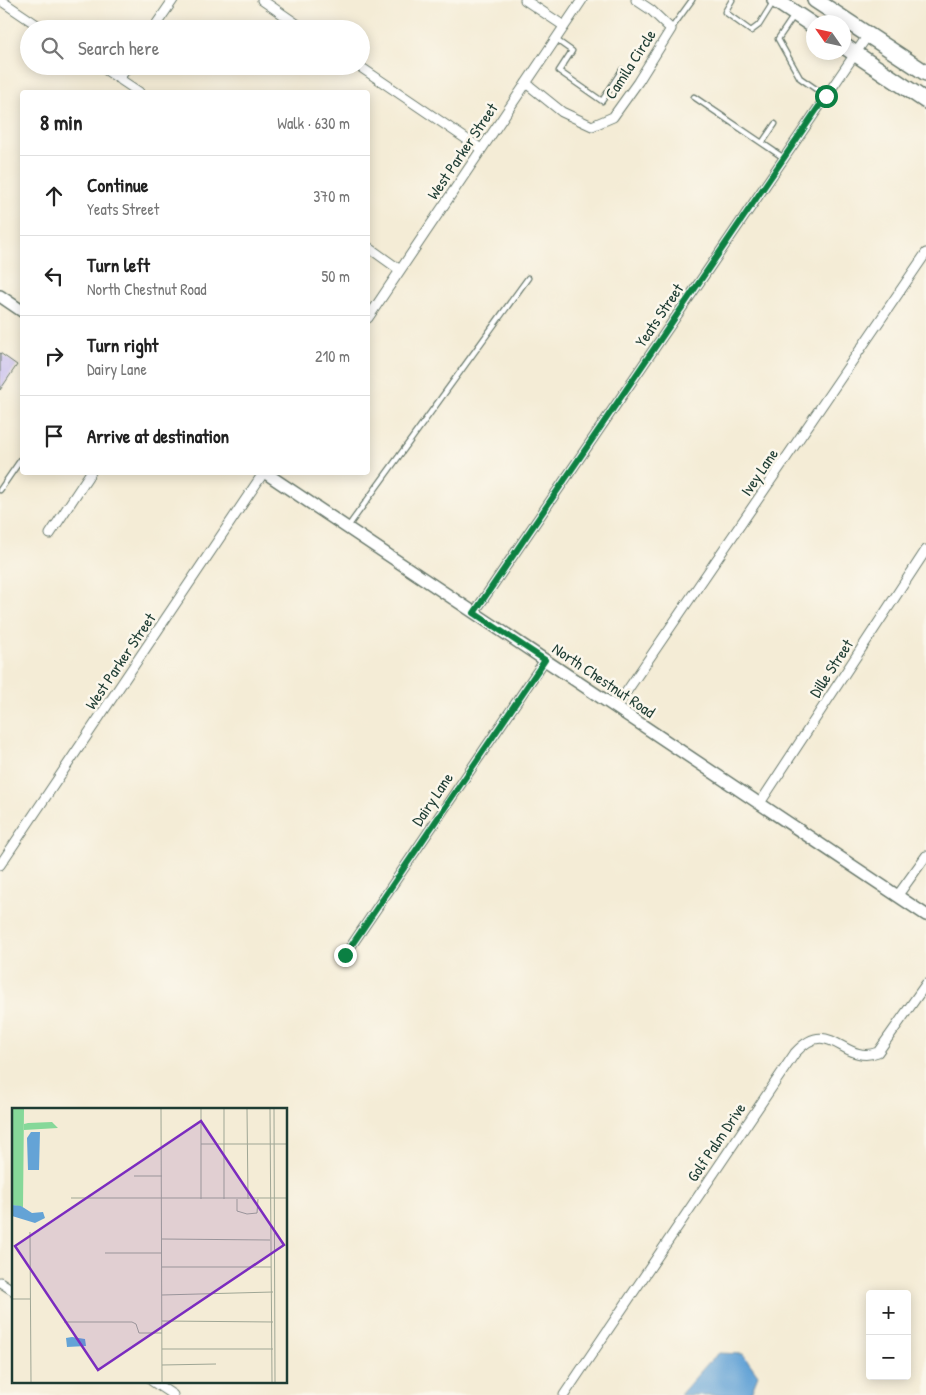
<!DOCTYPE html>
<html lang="en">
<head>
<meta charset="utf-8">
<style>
	body { margin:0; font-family:"Patrick Hand",sans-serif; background:#f6f6f6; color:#222 }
	.controls { position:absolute; right:15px; bottom:15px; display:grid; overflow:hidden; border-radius:5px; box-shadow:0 2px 12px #0003 }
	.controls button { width:45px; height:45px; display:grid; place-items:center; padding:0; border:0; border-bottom:1px solid #e0e0e0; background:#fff; color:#222; font:25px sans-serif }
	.compass { position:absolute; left:806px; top:15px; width:45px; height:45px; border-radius:50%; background:#fff; box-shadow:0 2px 12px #0003; rotate:304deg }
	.stop { position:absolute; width:15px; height:15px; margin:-11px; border:4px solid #0b8043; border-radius:50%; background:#fff }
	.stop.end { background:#0b8043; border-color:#fff; box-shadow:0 1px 5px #0008 }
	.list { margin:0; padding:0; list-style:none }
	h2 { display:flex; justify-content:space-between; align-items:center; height:65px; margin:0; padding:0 20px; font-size:21px }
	h2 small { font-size:16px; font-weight:400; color:#767676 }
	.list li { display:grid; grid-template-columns:32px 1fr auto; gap:15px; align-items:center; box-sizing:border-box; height:80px; padding:0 20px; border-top:1px solid #e0e0e0 }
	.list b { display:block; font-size:19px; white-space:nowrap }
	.list p { margin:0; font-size:16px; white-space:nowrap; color:#767676 }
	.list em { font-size:16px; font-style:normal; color:#767676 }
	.icon { flex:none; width:28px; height:28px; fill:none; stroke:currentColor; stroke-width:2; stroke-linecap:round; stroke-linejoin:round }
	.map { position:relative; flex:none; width:926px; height:1395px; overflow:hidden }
	.search { position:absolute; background:#fff; box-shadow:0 2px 12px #0003; left:20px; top:20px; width:350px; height:55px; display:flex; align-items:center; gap:12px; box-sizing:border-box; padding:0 18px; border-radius:28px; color:#767676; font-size:19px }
	.panel { position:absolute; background:#fff; box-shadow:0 2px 12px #0003; left:20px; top:90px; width:350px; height:385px; border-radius:5px }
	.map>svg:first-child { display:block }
	.water { fill:#64a3d6; stroke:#427085 }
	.building { fill:#bdb2ee }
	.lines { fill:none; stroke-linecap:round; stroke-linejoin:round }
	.service-casing { stroke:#6a7a6d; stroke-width:7 }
	.minor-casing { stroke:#6a7a6d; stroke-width:11 }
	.tertiary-casing { stroke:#6a7a6d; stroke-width:14 }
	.primary-casing { stroke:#6a7a6d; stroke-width:18 }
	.service { stroke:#fff; stroke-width:4.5 }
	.minor { stroke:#fff; stroke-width:9 }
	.tertiary { stroke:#fff; stroke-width:11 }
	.primary { stroke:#fff; stroke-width:15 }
	.route { stroke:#0b8043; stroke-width:6 }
	.labels { text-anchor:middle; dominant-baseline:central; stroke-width:5; stroke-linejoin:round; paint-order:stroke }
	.street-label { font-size:16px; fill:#1f3d34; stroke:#fbf7ec }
	.inset-road { fill:none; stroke:#9fa695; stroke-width:1 }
	.view { fill:#7b2cbf; fill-opacity:0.15; stroke:#7b2cbf; stroke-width:2.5 }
	.inset-edge { fill:none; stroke:#1f3d34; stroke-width:2.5 }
</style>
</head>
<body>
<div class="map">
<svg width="926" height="1395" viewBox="0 0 926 1395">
	<rect width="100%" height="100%" fill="#fbf7ec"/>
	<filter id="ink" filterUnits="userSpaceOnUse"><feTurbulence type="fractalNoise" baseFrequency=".02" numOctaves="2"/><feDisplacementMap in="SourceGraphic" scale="10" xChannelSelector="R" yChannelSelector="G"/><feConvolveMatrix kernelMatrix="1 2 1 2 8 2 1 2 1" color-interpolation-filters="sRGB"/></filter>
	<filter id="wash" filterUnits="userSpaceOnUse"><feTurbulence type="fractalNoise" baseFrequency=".0096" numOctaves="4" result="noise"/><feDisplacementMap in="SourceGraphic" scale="20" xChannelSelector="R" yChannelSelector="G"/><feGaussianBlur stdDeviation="1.12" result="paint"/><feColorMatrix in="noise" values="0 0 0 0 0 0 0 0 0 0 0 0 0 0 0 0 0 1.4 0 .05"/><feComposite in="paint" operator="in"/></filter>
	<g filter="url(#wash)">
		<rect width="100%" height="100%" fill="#f4ecd6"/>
		<path class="water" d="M 719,1353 L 743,1354 L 758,1375 L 750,1395 L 680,1395 L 709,1362 Z"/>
		<g id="blocks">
			<path class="building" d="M 0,353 L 17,365 L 0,390 Z"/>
		</g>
	</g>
	<g filter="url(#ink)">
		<use href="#blocks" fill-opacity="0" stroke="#6a7a6d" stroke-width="1"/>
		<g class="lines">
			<g class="service-casing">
				<path id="service" d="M 732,0 L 725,12 L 751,31 L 759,25 L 774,1
					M 793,17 L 778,39 L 800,78 L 826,96
					M 671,29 L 692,0
					M 555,39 L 572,51 L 559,71 L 602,101 L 622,70
					M 694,97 L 784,158
					M 762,143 L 775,124
					M 0,490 L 22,458
					M 347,528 L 528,278"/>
			</g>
			<g class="minor-casing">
				<path id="minor" d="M 0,0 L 43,29
					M 262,0 L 304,29
					M 525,0 L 564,26
					M 153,29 L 173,0
					M 100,66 L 139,92
					M 359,66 L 481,149
					M 119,79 L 128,66
					M 526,83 L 562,112 L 592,126 L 613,117 L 638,82 L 671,29 L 651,10 L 636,0
					M 368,247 L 400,270
					M 368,318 L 582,0
					M 50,534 L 91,472
					M 474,613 L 868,35
					M 616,707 L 926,253
					M 760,803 L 926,550
					M 0,865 L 264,472
					M 898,895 L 926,856
					M 345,955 L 545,660
					M 0,1282 L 14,1291
					M 152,1381 L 173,1395
					M 564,1395 L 795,1053 C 830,1014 843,1066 878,1052 L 926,984"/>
			</g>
			<g class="tertiary-casing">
				<path id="tertiary" d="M 0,296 L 22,311
					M 264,472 L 926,915"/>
			</g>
			<g class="primary-casing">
				<path id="primary" d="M 775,0 L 814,26
					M 815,0 L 926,73
					M 844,46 L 926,101"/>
			</g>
			<use href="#service" class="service"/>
			<use href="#minor" class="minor"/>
			<use href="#tertiary" class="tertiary"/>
			<use href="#primary" class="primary"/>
		</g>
	</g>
	<g class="lines" filter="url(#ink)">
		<path class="route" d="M 345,955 L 545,660 L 474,613 L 826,96"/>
	</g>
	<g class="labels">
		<g class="street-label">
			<text transform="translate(630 64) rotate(-57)">Camila Circle</text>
			<text transform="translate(462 151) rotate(-56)">West Parker Street</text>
			<text transform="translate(659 315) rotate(-56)">Yeats Street</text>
			<text transform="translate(759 472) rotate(-56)">Ivey Lane</text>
			<text transform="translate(120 661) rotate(-56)">West Parker Street</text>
			<text transform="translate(831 668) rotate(-57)">Dille Street</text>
			<text transform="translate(604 680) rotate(34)">North Chestnut Road</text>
			<text transform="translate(432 799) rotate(-56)">Dairy Lane</text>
			<text transform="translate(716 1142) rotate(-56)">Golf Palm Drive</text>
		</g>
	</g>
	<g transform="translate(12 1108)">
		<rect width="275" height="275" fill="#f4ecd6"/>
		<path d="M 0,1 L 12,1 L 11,99 L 0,97 ZM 40,14 L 46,20 L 12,22 L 12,16 L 16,15 Z" fill="#86d899"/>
		<path d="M 19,24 L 28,24 L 27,62 L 16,62 L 15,30 ZM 0,97 L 9,98 L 20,105 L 31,104 L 33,110 L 23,115 L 0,108 ZM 60,229 L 73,231 L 74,238 L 55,239 L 54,230 Z" fill="#64a3d6"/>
		<path class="inset-road" d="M 149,1 L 150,274M 189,1 L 189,91M 212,1 L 212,91M 235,1 L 236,91M 258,1 L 260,274M 262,1 L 263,274M 189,36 L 275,36M 122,68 L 150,68M 59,90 L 275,90M 225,91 L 225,103 L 235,106 L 245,105 L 246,91M 18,124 L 19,274M 150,131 L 258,132M 93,145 L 150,145M 150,159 L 259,159M 150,187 L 261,184M 0,191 L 18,191M 150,213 L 261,214M 52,214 L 120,214 L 124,216 L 127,225 L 150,225M 150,241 L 261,241M 150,257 L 204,256"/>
		<path class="view" d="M 189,13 L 272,137 L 86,262 L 3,138 Z"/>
		<rect width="275" height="275" class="inset-edge"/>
	</g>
</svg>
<div class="controls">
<button>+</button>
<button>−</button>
</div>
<svg class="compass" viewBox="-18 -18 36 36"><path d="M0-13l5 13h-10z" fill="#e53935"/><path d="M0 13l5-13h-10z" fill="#767676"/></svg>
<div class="stop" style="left:826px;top:96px"></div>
<div class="stop end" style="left:345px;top:955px"></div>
<div class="search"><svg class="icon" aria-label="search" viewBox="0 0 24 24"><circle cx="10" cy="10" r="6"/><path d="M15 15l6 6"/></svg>Search here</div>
<section class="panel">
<h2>8 min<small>Walk · 630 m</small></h2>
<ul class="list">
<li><svg class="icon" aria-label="ahead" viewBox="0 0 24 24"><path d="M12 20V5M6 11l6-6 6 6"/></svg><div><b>Continue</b><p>Yeats Street</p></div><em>370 m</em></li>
<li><svg class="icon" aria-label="left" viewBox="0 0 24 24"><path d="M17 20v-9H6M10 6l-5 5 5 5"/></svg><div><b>Turn left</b><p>North Chestnut Road</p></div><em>50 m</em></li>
<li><svg class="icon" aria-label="right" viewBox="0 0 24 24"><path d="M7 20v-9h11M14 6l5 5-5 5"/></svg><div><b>Turn right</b><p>Dairy Lane</p></div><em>210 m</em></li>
<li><svg class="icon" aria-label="arrive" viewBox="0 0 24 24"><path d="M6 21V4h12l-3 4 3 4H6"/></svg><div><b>Arrive at destination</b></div></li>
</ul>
</section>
</div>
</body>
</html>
